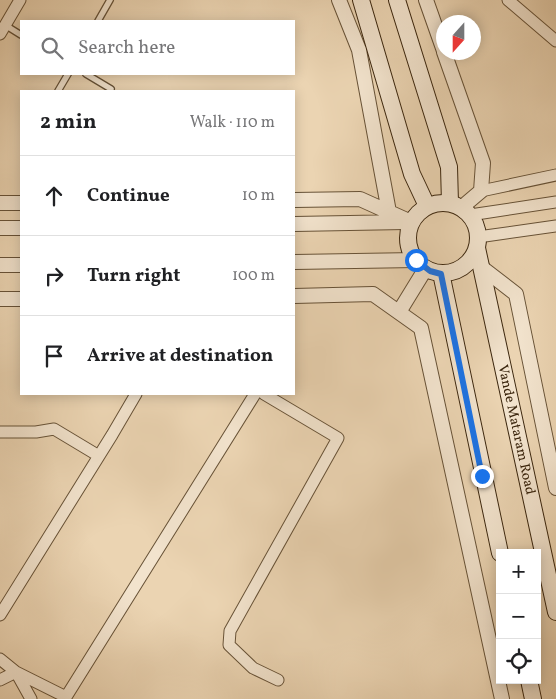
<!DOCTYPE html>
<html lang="en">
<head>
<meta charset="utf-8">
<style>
	body { margin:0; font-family:Vollkorn,serif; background:#f2f2f2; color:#202124 }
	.controls { position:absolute; right:15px; bottom:15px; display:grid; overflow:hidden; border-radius:0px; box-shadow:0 2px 12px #0003 }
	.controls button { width:45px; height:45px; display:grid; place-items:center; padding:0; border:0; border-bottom:1px solid #e0e0e0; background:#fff; color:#202124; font:25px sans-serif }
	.compass { position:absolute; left:436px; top:15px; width:45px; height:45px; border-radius:50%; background:#fff; box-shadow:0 2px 12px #0003; rotate:201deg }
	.stop { position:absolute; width:15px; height:15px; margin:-11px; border:4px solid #1a73e8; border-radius:50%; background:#fff }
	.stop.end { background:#1a73e8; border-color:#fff; box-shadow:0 1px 5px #0008 }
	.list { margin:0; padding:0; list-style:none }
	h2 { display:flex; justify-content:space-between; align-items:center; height:65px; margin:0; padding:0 20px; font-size:21px }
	h2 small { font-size:16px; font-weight:400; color:#757577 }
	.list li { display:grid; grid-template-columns:32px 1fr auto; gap:15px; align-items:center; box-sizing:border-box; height:80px; padding:0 20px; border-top:1px solid #e0e0e0 }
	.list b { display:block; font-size:19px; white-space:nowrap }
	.list em { font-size:16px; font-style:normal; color:#757577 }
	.icon { flex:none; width:28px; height:28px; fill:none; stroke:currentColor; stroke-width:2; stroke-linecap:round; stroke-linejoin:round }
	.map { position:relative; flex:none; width:556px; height:699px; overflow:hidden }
	.search { position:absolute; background:#fff; box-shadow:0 2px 12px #0003; left:20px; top:20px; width:275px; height:55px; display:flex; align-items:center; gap:12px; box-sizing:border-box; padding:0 18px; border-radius:0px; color:#757577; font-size:19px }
	.panel { position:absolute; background:#fff; box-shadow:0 2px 12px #0003; left:20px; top:90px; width:275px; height:305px; border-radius:0px }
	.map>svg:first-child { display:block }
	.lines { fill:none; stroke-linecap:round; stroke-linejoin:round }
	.service-casing { stroke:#675237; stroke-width:8 }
	.minor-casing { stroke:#675237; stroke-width:13 }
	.tertiary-casing { stroke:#675237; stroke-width:16 }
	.secondary-casing { stroke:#3b260e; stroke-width:18 }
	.service { stroke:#f2e3cd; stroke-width:5.5 }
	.minor { stroke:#f2e3cd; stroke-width:11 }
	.tertiary { stroke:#f2e3cd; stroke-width:14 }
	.secondary { stroke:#f2e3cd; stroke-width:16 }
	.route { stroke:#1a73e8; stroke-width:6 }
	.labels { text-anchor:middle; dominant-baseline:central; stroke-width:5; stroke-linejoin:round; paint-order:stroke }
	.street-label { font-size:14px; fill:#3b260e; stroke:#f2e3cd }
</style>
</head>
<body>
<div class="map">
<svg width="556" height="699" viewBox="0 0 556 699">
	<rect width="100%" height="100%" fill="#ebd4b2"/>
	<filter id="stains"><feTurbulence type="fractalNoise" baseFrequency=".004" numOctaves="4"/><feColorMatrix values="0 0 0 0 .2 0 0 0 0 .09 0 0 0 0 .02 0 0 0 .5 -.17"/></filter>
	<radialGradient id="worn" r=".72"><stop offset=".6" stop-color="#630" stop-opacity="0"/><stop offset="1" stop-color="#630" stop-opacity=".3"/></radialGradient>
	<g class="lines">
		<g class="service-casing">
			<path id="service" d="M 98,21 L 110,0
				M 5,25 L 21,35
				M 86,74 L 111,89
				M 58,91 L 68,74"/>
		</g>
		<g class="minor-casing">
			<path id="minor" d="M 508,0 L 556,41
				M 0,34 L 20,0
				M 481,191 L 556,175
				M 470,215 L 556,202
				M 478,237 L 556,226
				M 264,394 L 338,438 L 230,631 L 229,645 L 253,668 L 278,680
				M 0,432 L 36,432 L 54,429 L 99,456
				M 0,615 L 112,435 L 136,394
				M 0,659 L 16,672 L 66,697 L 255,394
				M 16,672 L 31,699
				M 0,680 L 16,672"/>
		</g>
		<g class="tertiary-casing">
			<path id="tertiary" d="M 339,0 L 359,50 L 389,212
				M 426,0 L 444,51
				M 444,52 L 483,163 L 481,191 L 461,208
				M 294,200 L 360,199 L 411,222
				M 0,203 L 21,203
				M 294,224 L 405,222
				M 0,228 L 21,228
				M 294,262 L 416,260
				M 0,265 L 21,265
				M 481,267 L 516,294 L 556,488
				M 294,296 L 373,294 L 421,328 L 502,699
				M 0,299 L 21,299
				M 399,312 L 426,268"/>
		</g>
		<g class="secondary-casing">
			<g id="secondary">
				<path d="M 361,0 L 412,174 L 427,206"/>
				<path d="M 397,0 L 449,167 L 450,203"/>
				<circle cx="443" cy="238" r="35"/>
				<path id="s1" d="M 477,248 L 556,612"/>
				<path d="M 441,273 L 500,553"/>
				<path d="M 529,680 L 533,699"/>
			</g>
		</g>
		<use href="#service" class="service"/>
		<use href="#minor" class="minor"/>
		<use href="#tertiary" class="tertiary"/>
		<use href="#secondary" class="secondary"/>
	</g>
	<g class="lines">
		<path class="route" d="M 416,260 L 430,271 L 441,274 L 482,476"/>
	</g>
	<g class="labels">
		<g class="street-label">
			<text stroke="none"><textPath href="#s1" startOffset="186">Vande Mataram Road</textPath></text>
		</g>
	</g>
	<rect width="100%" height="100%" filter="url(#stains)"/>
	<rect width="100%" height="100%" fill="url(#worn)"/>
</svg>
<div class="controls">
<button>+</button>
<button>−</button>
<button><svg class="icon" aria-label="locate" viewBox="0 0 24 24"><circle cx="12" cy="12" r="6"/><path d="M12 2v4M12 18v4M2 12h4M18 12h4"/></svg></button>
</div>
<svg class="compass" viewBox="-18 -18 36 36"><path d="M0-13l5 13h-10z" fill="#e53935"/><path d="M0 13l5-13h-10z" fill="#757577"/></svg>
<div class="stop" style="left:416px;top:260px"></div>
<div class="stop end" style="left:482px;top:476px"></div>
<div class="search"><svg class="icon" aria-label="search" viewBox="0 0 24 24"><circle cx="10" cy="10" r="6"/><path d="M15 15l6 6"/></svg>Search here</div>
<section class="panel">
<h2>2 min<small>Walk · 110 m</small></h2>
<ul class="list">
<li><svg class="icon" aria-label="ahead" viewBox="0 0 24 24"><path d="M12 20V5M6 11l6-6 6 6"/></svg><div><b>Continue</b></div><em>10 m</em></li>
<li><svg class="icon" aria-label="right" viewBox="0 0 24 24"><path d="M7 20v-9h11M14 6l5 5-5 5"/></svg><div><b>Turn right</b></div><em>100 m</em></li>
<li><svg class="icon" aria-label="arrive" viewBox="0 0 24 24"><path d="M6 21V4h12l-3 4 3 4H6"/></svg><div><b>Arrive at destination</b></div></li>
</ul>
</section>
</div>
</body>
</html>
